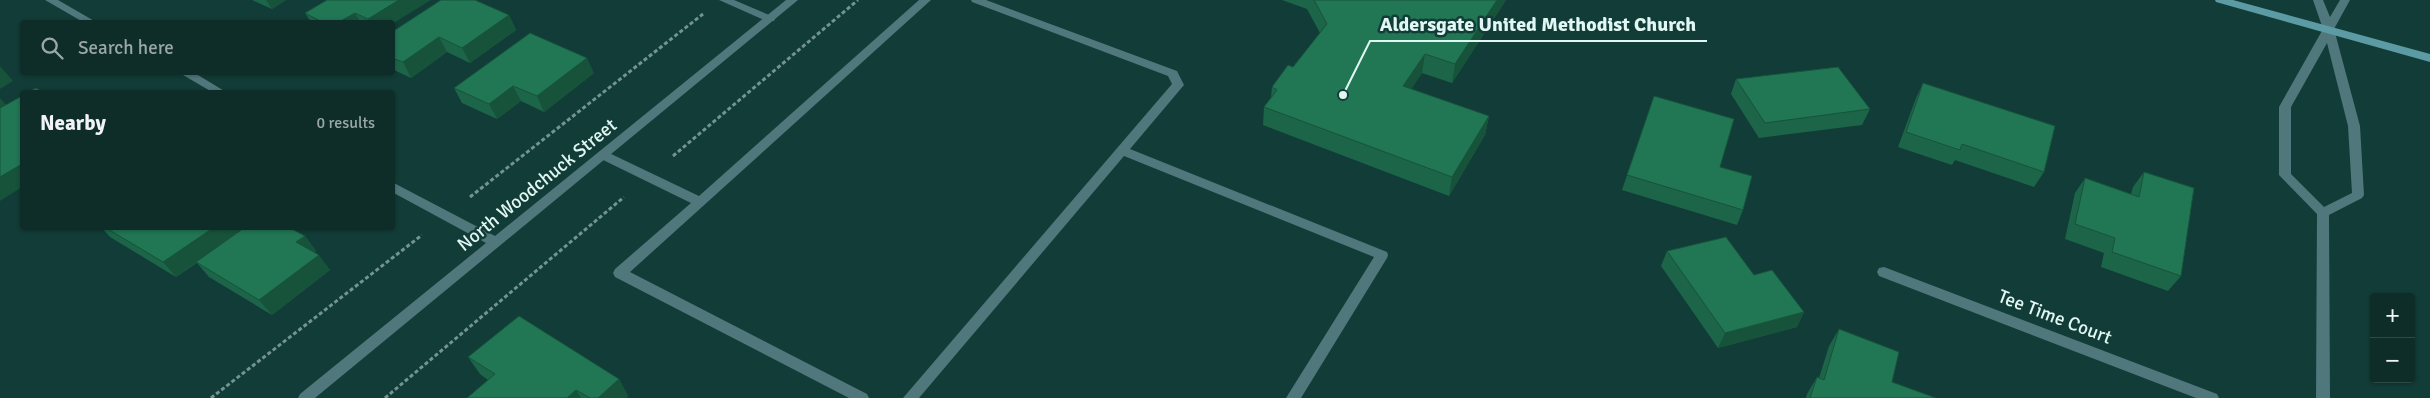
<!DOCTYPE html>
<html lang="en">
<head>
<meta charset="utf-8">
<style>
	body { margin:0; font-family:Signika,sans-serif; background:#1c3935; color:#f1f3f6 }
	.controls { position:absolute; right:15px; bottom:15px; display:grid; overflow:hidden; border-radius:5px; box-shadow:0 1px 4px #0004 }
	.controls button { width:45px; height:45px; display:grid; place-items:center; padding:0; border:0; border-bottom:1px solid #2e4946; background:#0e2d29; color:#f1f3f6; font:25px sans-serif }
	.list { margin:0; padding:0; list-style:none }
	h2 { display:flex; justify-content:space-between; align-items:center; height:65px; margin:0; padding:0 20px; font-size:21px }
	h2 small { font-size:16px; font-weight:400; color:#9ba8a8 }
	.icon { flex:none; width:28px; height:28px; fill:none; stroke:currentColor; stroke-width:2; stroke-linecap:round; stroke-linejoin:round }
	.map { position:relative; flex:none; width:2430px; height:398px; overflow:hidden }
	.search { position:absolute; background:#0e2d29; box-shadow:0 1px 4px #0004; left:20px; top:20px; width:375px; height:55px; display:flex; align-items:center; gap:12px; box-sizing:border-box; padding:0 18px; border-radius:5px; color:#9ba8a8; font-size:19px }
	.panel { position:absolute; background:#0e2d29; box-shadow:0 1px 4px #0004; left:20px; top:90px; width:375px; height:140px; border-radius:5px }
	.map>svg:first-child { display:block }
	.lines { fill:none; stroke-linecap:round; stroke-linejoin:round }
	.path { stroke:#739490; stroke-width:3; stroke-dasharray:4 2.5; stroke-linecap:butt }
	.service { fill:#50777c; fill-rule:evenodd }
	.minor { fill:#50777c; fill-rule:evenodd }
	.secondary { fill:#5c9ba4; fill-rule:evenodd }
	.wall { fill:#1c6548 }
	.shaded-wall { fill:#17533b }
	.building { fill:#217654; stroke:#17533b }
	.labels { text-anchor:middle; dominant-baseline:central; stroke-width:5; stroke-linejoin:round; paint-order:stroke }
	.street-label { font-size:19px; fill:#e1f7f4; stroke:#123c37 }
	.leader { fill:none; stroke:#e1f7f4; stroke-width:2 }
	.callout-dot { fill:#e1f7f4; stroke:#123c37; stroke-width:2 }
	.callout-label { font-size:20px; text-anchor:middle; font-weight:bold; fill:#e1f7f4; stroke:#123c37; stroke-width:5; stroke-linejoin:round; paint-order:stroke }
</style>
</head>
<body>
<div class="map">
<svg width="2430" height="398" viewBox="0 0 2430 398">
	<rect width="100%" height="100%" fill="#123c37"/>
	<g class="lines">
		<path class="path" d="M 673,156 L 858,0
			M 470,197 L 703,14
			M 211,398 L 422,235
			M 385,398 L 624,197"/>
		<path class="service" d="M 719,0 L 734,0 L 774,17 L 775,19 L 774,21 L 766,21 Z
			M 919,0 L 931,0 L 630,272 L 867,394 L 869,398 L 849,398 L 615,277 L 613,273 L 615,269 L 691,203 L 599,158 L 597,155 L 599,152 L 607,152 L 699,196 Z
			M 971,0 L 986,0 L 1177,71 L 1184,85 L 1130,149 L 1387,252 L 1388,255 L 1387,258 L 1301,398 L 1286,398 L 1374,257 L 1124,156 L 919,398 L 903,398 L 1172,84 L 1168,76 L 972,2 Z"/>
		<path class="minor" d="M 45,0 L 58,0 L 96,22 L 83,22 Z
			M 786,0 L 798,0 L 315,398 L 298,398 L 300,394 L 486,243 L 392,192 L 392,182 L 495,236 Z
			M 2313,0 L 2323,0 L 2330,17 L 2340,0 L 2350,0 L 2334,29 L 2360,126 L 2364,195 L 2362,198 L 2329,215 L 2330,398 L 2316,398 L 2317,214 L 2279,175 L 2279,107 L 2323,29 ZM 2327,43 L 2348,126 L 2352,193 L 2324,207 L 2291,174 L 2291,107 Z
			M 178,72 L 193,72 L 226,92 L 212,92 Z
			M 1884,267 L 2217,394 L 2219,398 L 2196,398 L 1879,276 L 1877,272 L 1879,268 Z"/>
		<path class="secondary" d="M 2215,0 L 2233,0 L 2430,54 L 2430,62 L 2216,2 Z"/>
	</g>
	<path class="wall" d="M 252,0 L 286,0 L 272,9 Z
		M 327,0 L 392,22 L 311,22 L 305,13 Z
		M 1282,0 L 1506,0 L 1452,83 L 1422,73 L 1411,89 L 1489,116 L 1485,135 L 1449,196 L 1263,125 L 1264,107 L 1271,97 L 1272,87 L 1293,67 L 1320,33 L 1307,9 Z
		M 509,15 L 516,30 L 470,63 L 447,52 L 411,78 L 392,69 L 392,32 Z
		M 594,73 L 544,112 L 521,101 L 497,119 L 462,103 L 454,88 Z
		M 1736,79 L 1870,109 L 1862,125 L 1759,138 L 1731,94 Z
		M 1923,83 L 2044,172 L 2034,187 L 1955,160 L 1952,165 L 1898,147 L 1916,98 Z
		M 1720,167 L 1743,210 L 1737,225 L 1622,190 L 1627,175 Z
		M 2144,172 L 2181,276 L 2168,291 L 2101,267 L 2104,253 L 2065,239 L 2075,193 L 2085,178 L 2131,194 L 2133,187 Z
		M 102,228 L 290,228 L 305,236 L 316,251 L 314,252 L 330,270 L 272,315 L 209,277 L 197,263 L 176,277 L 110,237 Z
		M 1667,251 L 1754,275 L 1804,312 L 1797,327 L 1718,348 L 1661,266 Z
		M 1839,329 L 1892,382 L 1936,398 L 1806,398 L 1807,394 L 1817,377 L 1819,378 L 1829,346 Z
		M 468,357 L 619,379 L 628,396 L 626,398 L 467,398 L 488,380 L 480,374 Z"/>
	<path class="shaded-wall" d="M 266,0 L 286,0 L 272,9 Z
		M 399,0 L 431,0 L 392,24 L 392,22 L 369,22 L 368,19 Z
		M 1497,0 L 1506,0 L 1452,83 L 1455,64 Z
		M 355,13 L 360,22 L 339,22 Z
		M 509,15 L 516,30 L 470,63 L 462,48 Z
		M 439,37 L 447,52 L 411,78 L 403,62 Z
		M 1425,54 L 1422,73 L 1401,105 L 1403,86 Z
		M 587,58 L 594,73 L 544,112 L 537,96 Z
		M 0,66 L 13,81 L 0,89 Z
		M 513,86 L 521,101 L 497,119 L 489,104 Z
		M 0,98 L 9,108 L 0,114 Z
		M 1489,116 L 1485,135 L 1449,196 L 1452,177 Z
		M 22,164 L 22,187 L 0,201 L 0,177 Z
		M 213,228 L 246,228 L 176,277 L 163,262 Z
		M 305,236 L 316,251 L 307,257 L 296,242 Z
		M 319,255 L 330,270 L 272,315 L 259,300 Z
		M 1804,312 L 1797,327 L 1718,348 L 1725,333 Z
		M 619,379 L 628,396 L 626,398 L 598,398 Z
		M 576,390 L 581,398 L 567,398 Z"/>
	<path class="building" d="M 327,0 L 399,0 L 368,19 L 355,13 L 339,22 L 322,22 L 305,13 Z
		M 441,0 L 475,0 L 509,15 L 462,48 L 439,37 L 403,62 L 392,58 L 392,32 Z
		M 1314,0 L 1497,0 L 1455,64 L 1425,54 L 1403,86 L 1489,116 L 1452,177 L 1264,107 L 1277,90 L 1272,87 L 1288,65 L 1293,67 L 1327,24 Z
		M 530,33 L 587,58 L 537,96 L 513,86 L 489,104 L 454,88 Z
		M 1838,67 L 1870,109 L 1765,123 L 1736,79 Z
		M 1923,83 L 2055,126 L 2044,172 L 1962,144 L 1960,150 L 1906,132 Z
		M 36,88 L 43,92 L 28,92 Z
		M 22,96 L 22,164 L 0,177 L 0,108 Z
		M 1654,96 L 1734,119 L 1720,167 L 1752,176 L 1743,210 L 1627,175 Z
		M 2144,172 L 2194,188 L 2181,276 L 2112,252 L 2115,238 L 2075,224 L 2085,178 L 2139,197 Z
		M 106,228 L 213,228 L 163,262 Z
		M 244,228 L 290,228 L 305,236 L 296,242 L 319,255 L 259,300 L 196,262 Z
		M 1726,237 L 1754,275 L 1772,270 L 1804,312 L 1725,333 L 1667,251 Z
		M 519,316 L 619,379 L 598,398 L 590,398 L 576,390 L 567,398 L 467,398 L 495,374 L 468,357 Z
		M 1839,329 L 1899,352 L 1892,382 L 1936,398 L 1810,398 L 1817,377 L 1824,380 Z"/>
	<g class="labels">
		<g class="street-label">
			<text transform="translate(537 185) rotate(-39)">North Woodchuck Street</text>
			<text transform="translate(2055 317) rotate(21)">Tee Time Court</text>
		</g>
	</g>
	<path class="leader" d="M1343 95L1370 41H1707"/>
	<circle class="callout-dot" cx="1343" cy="95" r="5"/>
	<g class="callout-label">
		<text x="1538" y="31">Aldersgate United Methodist Church</text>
	</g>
</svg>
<div class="controls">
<button>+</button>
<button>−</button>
</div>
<div class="search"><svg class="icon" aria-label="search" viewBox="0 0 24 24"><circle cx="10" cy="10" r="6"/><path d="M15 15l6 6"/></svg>Search here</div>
<section class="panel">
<h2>Nearby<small>0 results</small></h2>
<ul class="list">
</ul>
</section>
</div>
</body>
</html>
